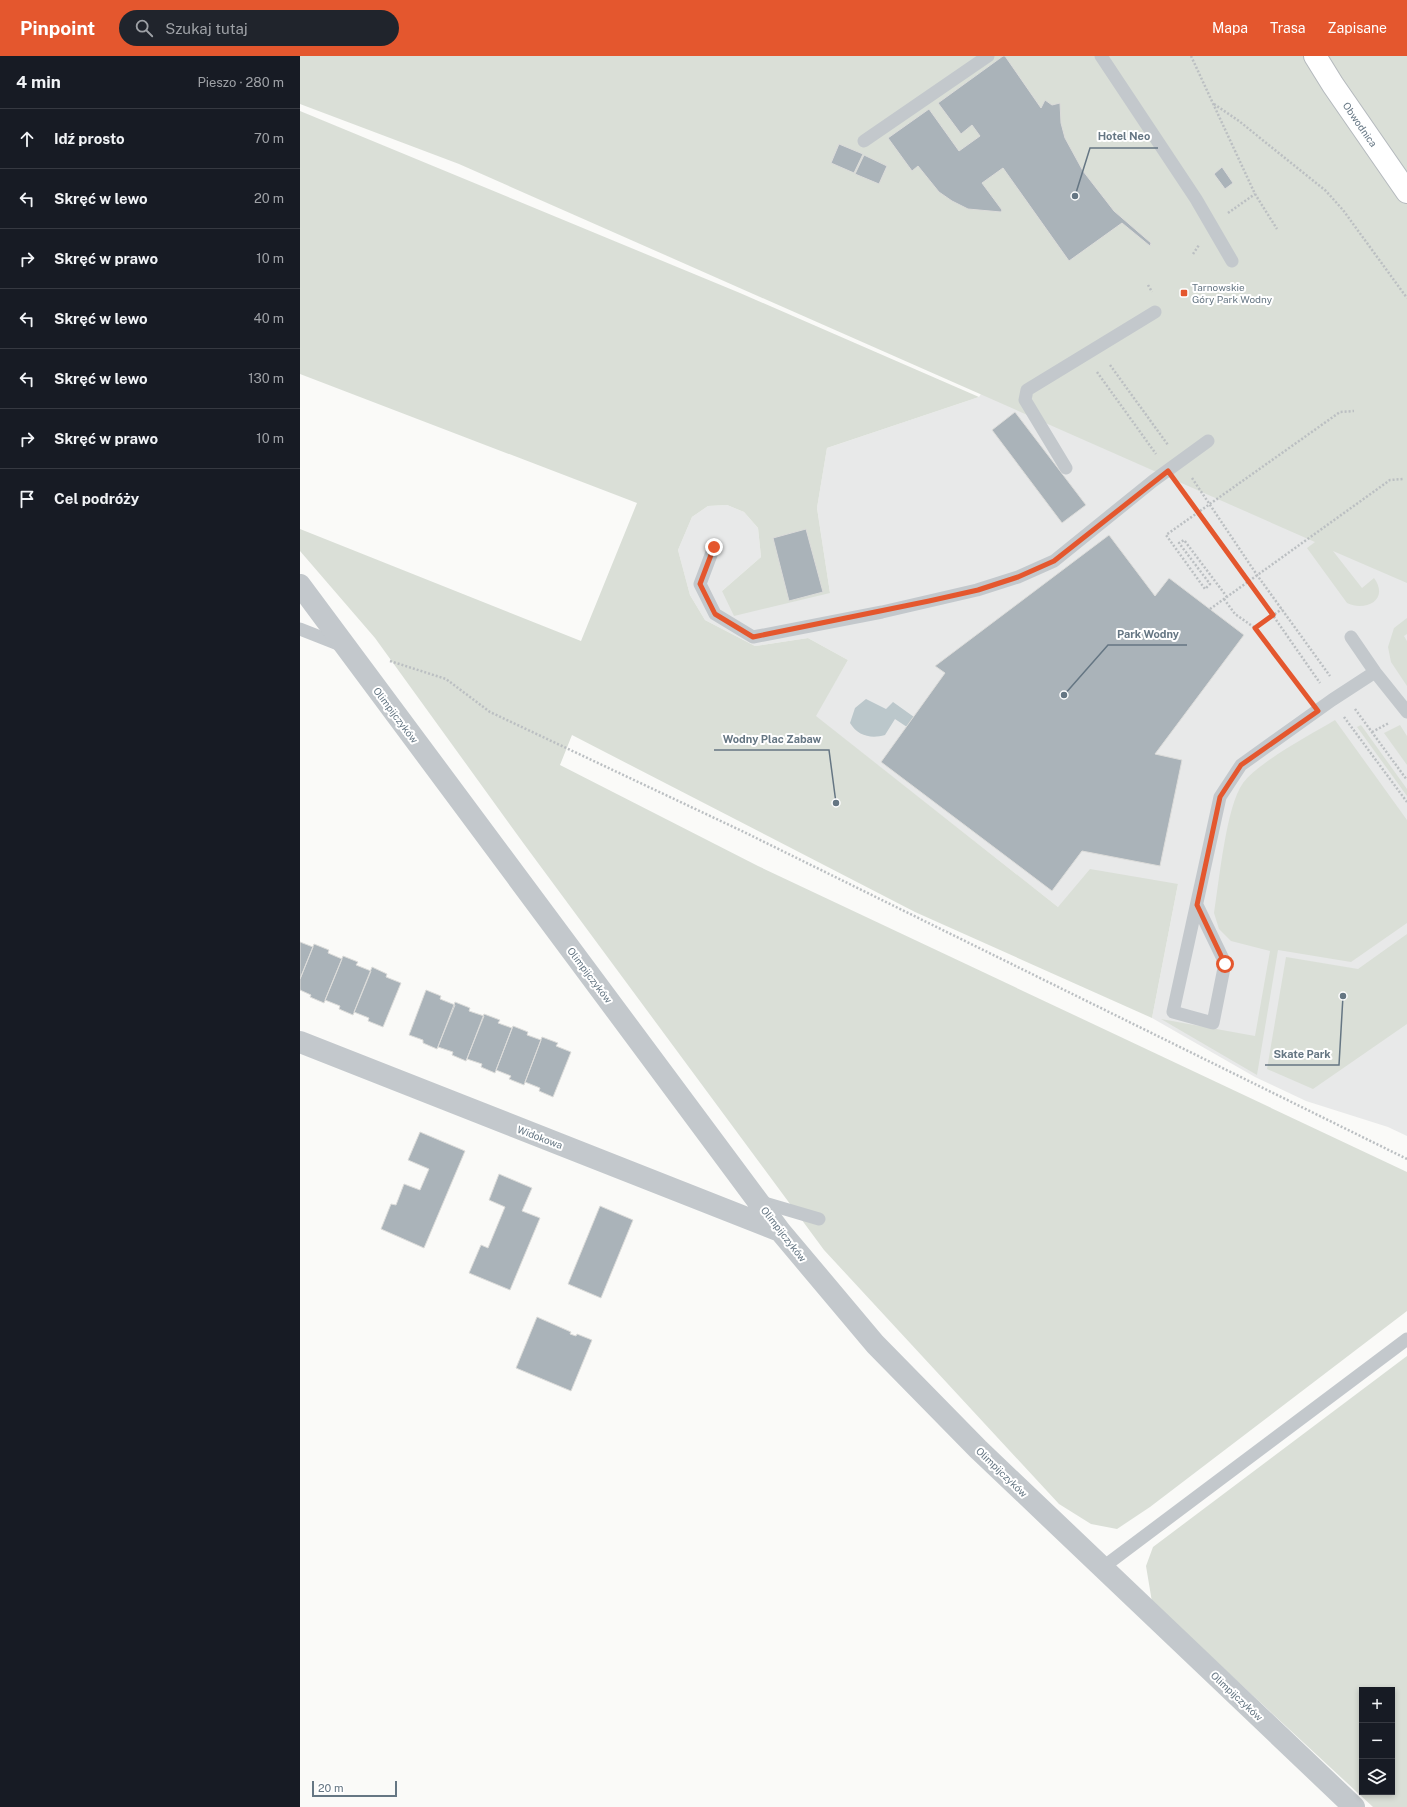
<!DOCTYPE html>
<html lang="pl">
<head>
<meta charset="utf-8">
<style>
	body { margin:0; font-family:"Public Sans",sans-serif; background:#20242c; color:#f1f3f6 }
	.controls { position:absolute; right:12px; bottom:12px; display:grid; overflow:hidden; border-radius:0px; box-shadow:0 2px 6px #0003 }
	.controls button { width:36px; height:36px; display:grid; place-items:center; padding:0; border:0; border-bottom:1px solid #363941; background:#171b24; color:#f1f3f6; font:20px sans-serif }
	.scale { position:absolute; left:12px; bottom:10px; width:85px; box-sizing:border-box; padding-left:4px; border:2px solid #657683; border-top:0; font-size:11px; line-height:14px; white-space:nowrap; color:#657683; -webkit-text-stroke:3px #fff; paint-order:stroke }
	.stop { position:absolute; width:12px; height:12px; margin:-9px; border:3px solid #e4572e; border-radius:50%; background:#fff }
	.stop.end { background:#e4572e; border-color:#fff; box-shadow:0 1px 4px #0008 }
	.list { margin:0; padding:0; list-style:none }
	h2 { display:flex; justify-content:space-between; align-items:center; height:52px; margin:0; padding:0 16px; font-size:17px }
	h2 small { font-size:13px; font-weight:400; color:#9ea1a6 }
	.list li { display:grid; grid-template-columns:26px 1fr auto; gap:12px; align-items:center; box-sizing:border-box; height:60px; padding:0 16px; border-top:1px solid #363941 }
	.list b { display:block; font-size:15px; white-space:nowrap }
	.list em { font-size:13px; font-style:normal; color:#9ea1a6 }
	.icon { flex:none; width:22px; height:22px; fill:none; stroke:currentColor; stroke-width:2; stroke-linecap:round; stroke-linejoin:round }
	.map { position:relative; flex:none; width:1107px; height:1751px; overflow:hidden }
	header { display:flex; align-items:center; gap:24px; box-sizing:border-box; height:56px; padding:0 20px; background:#e4572e; color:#fff }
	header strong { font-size:19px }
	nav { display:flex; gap:22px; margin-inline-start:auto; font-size:14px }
	.search { width:280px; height:36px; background:#20242c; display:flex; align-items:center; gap:10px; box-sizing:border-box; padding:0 14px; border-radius:22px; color:#9ea1a6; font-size:15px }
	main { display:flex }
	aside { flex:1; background:#171b24 }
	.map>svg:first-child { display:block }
	.built { fill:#e8e9e9 }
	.green { fill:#dadfd7; fill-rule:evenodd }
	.water { fill:#bbc7cb }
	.building { fill:#aab3b9; stroke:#dcdcda }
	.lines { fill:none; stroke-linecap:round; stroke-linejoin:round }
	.highway-casing { stroke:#b4b9bd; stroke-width:24 }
	.path { stroke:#bbbfc2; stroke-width:2.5; stroke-dasharray:2 2; stroke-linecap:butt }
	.lane { stroke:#c3c8cc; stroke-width:13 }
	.street { stroke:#c3c8cc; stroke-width:22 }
	.highway { stroke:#fff; stroke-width:22 }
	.route { stroke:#e4572e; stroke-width:5 }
	.poi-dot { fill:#e4572e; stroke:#fff; stroke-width:1.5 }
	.labels { text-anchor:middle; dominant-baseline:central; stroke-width:4; stroke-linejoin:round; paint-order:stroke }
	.street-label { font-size:10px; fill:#657683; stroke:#fff }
	.poi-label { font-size:10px; fill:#657683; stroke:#fff; text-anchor:start }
	.leader { fill:none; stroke:#657683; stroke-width:1.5 }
	.callout-dot { fill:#657683; stroke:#fff; stroke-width:1.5 }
	.callout-label { font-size:11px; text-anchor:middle; font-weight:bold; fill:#657683; stroke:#fff; stroke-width:4; stroke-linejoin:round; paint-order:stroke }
</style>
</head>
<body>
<header>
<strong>Pinpoint</strong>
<div class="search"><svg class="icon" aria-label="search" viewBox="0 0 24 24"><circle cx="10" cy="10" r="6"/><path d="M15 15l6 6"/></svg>Szukaj tutaj</div>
<nav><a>Mapa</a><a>Trasa</a><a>Zapisane</a></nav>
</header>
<main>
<aside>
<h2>4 min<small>Pieszo · 280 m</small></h2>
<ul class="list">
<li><svg class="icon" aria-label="ahead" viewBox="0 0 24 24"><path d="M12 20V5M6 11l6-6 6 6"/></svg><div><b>Idź prosto</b></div><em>70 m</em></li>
<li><svg class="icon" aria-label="left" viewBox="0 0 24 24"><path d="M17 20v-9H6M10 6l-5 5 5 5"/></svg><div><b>Skręć w lewo</b></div><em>20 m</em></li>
<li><svg class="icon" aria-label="right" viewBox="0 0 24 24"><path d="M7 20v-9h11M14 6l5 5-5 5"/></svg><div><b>Skręć w prawo</b></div><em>10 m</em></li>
<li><svg class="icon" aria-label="left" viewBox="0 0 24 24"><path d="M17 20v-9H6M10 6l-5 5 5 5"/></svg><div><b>Skręć w lewo</b></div><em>40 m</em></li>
<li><svg class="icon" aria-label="left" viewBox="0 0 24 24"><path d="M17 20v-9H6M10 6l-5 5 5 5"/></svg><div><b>Skręć w lewo</b></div><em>130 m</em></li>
<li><svg class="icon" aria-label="right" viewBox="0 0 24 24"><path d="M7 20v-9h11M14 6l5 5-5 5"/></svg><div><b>Skręć w prawo</b></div><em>10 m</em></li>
<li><svg class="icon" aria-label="arrive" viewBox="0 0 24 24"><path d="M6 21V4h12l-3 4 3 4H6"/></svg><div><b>Cel podróży</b></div></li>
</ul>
</aside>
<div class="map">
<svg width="1107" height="1751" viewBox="0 0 1107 1751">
	<rect width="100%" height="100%" fill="#fafaf8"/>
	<path class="built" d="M 741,242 L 1107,304 L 1107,1080 L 1088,1071 L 1006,1045 L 955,1021 L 852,962 L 878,828 L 758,851 L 515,660 L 548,604 L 508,582 L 455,590 L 405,564 L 390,539 L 378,494 L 392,461 L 408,450 L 427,449 L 444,456 L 458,472 L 461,501 L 422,535 L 530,537 L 517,452 L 527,392 L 679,341 Z"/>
	<path class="green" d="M 0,0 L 1107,0 L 1107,527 L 1033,495 L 1062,532 L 1074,522 C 1090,544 1065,556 1047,547 L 1007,492 L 1015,486 L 159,108 L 0,48 Z
		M 0,55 L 440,237 L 679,341 L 527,392 L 517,452 L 530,537 L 434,560 L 422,535 L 461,501 L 458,472 L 444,456 L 427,449 L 408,450 L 392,461 L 378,494 L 390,539 L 405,564 L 455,590 L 508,582 L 548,604 L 516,660 L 758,851 L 790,813 L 878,828 L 852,962 L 615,856 L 272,679 L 260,709 L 458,810 L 1107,1116 L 1107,1255 L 850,1451 L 817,1473 L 791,1468 L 759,1448 L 524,1194 L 224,788 L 75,582 L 0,495 L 0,473 L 281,585 L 337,447 L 0,318 Z
		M 1107,562 L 1107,578 L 1104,580 L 1107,585 L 1107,630 L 1091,606 L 1088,591 L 1094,572 Z
		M 1035,664 L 1107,764 L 1107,867 L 1051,906 L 978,894 L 957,1019 L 861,963 L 955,980 L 970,895 L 931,885 L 919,873 L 914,857 C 919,827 926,750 943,727 C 960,705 1010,679 1035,664 Z
		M 1061,669 L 1107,733 L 1107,740 L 1057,671 Z
		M 1100,669 L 1107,680 L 1107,709 L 1084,677 Z
		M 1107,878 L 1107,968 L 1013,1033 L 967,1013 L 986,901 L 1058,913 Z
		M 1107,1300 L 1107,1751 L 1073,1751 L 852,1546 L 846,1510 L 853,1491 ZM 1062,1634 L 1092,1634 L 1092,1736 L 1062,1736 Z"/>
	<path class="water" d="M 566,643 L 586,653 L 593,646 L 614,661 L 607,671 L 595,663 L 585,679 C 571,683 558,680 550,667 L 555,652 Z"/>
	<path class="building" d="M 703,0 L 705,0 L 741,52 L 745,44 L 752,49 L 760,47 L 761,67 L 765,82 L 783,115 L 814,155 L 851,187 L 850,190 L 822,167 L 769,205 L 703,112 L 682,127 L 702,154 L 701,156 L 668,153 L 652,145 L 639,136 L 618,110 L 612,115 L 588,82 L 629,53 L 659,95 L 680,80 L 672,69 L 661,78 L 638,47 Z
		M 539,88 L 563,98 L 554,117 L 531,107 Z
		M 564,99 L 587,110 L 579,128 L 555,118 Z
		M 922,111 L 933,127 L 925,133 L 914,118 Z
		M 715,356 L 786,449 L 762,467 L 692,374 Z
		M 506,473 L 523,536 L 489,545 L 473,482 Z
		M 809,479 L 855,540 L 869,522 L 944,579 L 855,698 L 882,704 L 860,810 L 782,795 L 752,835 L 581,706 L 645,617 L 635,610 Z
		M 0,886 L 13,891 L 0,923 Z
		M 14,888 L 29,894 L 28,897 L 42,903 L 24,947 L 10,941 L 11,939 L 0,934 L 0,923 Z
		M 43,900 L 58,906 L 56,909 L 71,915 L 53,959 L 39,953 L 40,950 L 25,944 Z
		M 72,911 L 87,918 L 86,921 L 101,927 L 83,971 L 68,965 L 69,962 L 54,956 Z
		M 126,934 L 141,940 L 140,943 L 155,949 L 137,993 L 123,987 L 123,984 L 109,979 Z
		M 155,946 L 170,952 L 169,955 L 184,960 L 166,1005 L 152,999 L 153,996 L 138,991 Z
		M 184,958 L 200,964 L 198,967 L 212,972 L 195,1017 L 181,1011 L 182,1008 L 167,1003 Z
		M 213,970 L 228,976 L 227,979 L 241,984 L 224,1029 L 209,1023 L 211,1020 L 196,1014 Z
		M 242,981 L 258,987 L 256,990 L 271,996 L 253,1041 L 239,1035 L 240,1032 L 225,1026 Z
		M 120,1076 L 165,1095 L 124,1192 L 81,1173 L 91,1148 L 96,1149 L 104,1128 L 120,1134 L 129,1113 L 108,1104 Z
		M 199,1118 L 232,1132 L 222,1155 L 240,1162 L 210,1234 L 169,1217 L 181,1189 L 188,1192 L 205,1151 L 189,1144 Z
		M 300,1150 L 333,1164 L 301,1242 L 268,1228 Z
		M 237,1261 L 271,1276 L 270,1278 L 276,1280 L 277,1278 L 292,1284 L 271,1335 L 216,1312 Z"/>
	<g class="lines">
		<g class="highway-casing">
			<g id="highway">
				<path id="s1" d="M 1015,0 L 1033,29 L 1107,136"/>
			</g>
		</g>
		<path class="path" d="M 891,0 L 955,138 L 977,173
			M 914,48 L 939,65 L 1026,135 L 1043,154 L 1107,242
			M 928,157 L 955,138
			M 893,198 L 899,189
			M 848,229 L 852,236
			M 810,309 L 868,389
			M 797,316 L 856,398
			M 892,422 L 957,519 L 1030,620
			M 880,431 L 949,525 L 1020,627
			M 927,541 L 884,484 L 879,487 L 910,528 L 905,533 L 866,479 L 1040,356 L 1054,355
			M 924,543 L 935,558 L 955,572 L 1005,638
			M 910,553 L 1090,424 L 1103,423
			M 955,572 L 982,553
			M 90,605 L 146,623 L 190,656 L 444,776 L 1107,1103
			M 1055,653 L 1107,724
			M 1044,661 L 1107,746
			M 1072,676 L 1089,667"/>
		<path class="lane" d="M 801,0 L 896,143 L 932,205
			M 564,85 L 688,0
			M 766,412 L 725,344 L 727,334 L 855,256
			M 414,491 L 400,528 L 415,558 L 453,581 L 582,556 L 677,534 L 718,521 L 754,505 L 853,425 L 908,385
			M 0,573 L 43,590
			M 1051,581 L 1075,616 L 1107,656
			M 897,849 L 925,907 L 913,967 L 873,956 L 920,741 L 941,709 L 1032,644 L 1075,616
			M 458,1145 L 519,1163
			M 802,1512 L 1107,1283"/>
		<path class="street" d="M 0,529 L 480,1175 L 575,1288 L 678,1393 L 1054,1751
			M 0,986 L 480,1175"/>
		<use href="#highway" class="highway"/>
	</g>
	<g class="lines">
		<path class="route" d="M 414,491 L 400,528 L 415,558 L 453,581 L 629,545 L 678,534 L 718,521 L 754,505 L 868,415 L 973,559 L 955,572 L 1018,655 L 941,709 L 920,741 L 897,849 L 925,908"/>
	</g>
	<rect class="poi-dot" x="880" y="233" width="8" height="8" rx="2"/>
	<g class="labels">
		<g class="street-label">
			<text stroke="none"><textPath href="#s1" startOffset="82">Obwodnica</textPath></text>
			<text transform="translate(96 659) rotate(53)">Olimpijczyków</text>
			<text transform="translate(290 919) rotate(53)">Olimpijczyków</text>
			<text transform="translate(240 1081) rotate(21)">Widokowa</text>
			<text transform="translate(484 1178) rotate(52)">Olimpijczyków</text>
			<text transform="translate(702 1416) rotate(44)">Olimpijczyków</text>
			<text transform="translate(937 1640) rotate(43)">Olimpijczyków</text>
		</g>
		<g class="poi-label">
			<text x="892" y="231">Tarnowskie<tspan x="892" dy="12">Góry Park Wodny</tspan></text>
		</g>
	</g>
	<path class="leader" d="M775 140L790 92H858M764 639L808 589H887M536 747L529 694H414M1043 940L1039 1009H965"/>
	<g class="callout-dot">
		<circle cx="775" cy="140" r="4"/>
		<circle cx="764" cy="639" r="4"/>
		<circle cx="536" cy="747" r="4"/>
		<circle cx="1043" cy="940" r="4"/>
	</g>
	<g class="callout-label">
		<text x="824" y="84">Hotel Neo</text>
		<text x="848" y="582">Park Wodny</text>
		<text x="472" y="687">Wodny Plac Zabaw</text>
		<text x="1002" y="1002">Skate Park</text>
	</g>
</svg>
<div class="controls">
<button>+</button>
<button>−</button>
<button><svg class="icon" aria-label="layers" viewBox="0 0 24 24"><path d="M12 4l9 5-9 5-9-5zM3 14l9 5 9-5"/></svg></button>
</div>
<div class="scale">20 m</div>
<div class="stop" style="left:925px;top:908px"></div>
<div class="stop end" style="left:414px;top:491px"></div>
</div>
</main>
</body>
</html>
